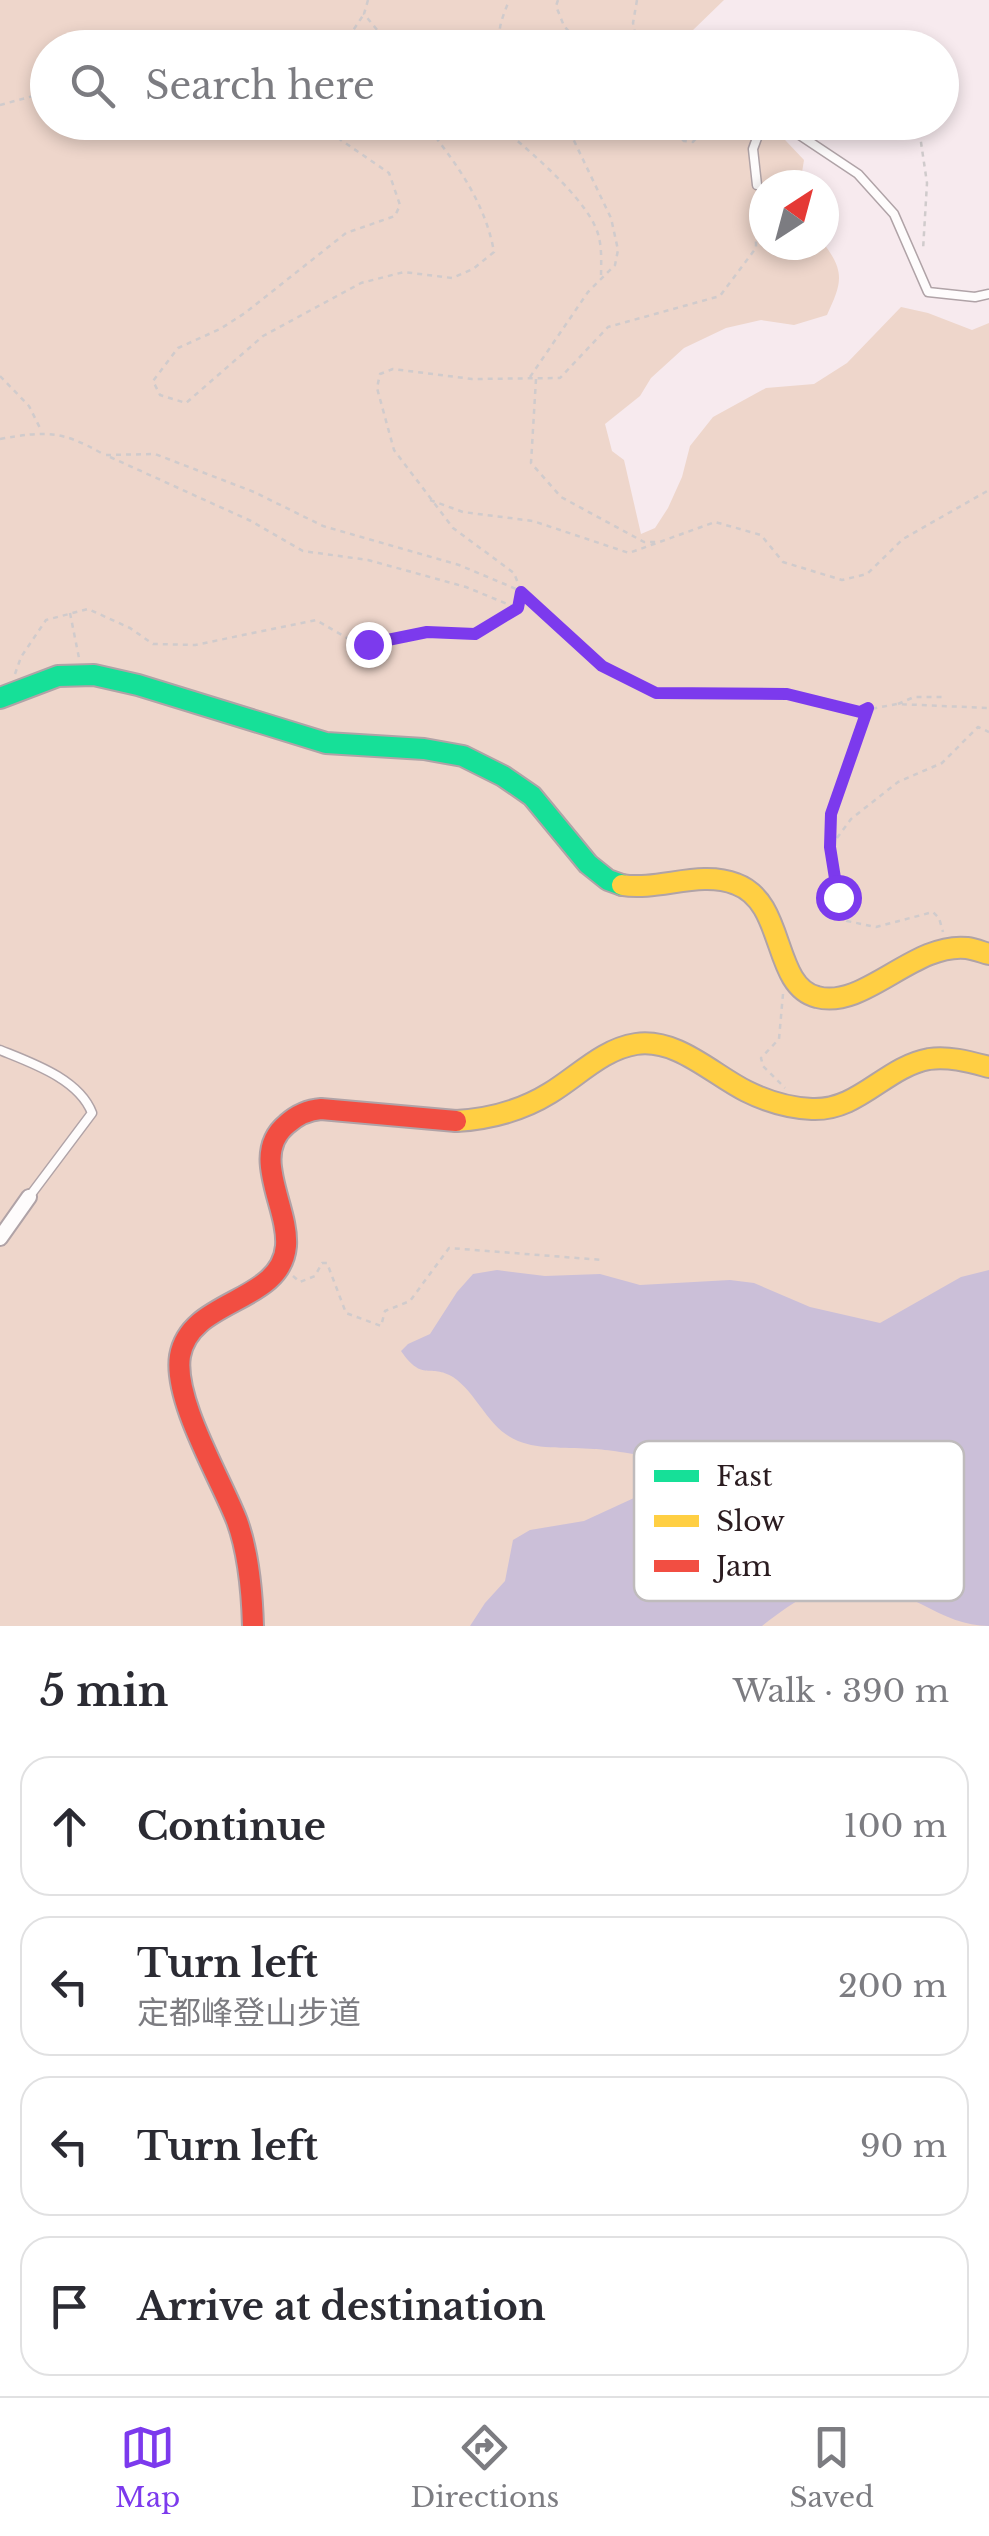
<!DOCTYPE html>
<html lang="en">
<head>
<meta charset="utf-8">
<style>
	body { margin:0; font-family:"Libre Baskerville","Noto Sans SC",serif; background:#f2f2f3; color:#2b2b33 }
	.compass { position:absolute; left:749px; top:170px; width:90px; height:90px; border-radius:50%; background:#fff; box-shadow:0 5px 15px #0003; rotate:36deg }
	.stop { position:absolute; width:30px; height:30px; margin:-22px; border:8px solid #7c3aed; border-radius:50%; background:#fff }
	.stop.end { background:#7c3aed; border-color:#fff; box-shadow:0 2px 10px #0008 }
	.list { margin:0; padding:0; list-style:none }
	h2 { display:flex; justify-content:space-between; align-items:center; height:130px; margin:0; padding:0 40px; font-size:42px }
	h2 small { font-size:32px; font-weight:400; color:#7c7c81 }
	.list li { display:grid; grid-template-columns:65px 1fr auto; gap:30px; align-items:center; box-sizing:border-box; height:140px; margin:0 20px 20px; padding:0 20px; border:2px solid #e1e1e2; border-radius:30px }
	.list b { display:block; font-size:38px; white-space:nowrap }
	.list p { margin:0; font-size:32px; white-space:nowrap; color:#7c7c81 }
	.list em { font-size:32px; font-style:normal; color:#7c7c81 }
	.icon { flex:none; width:55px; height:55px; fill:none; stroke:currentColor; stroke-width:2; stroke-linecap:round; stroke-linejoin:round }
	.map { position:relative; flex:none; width:989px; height:1626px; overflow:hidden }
	.search { position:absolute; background:#fff; box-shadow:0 5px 15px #0003; left:30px; right:30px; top:30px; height:110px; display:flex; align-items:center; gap:25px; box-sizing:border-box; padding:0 35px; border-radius:55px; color:#7c7c81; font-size:38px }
	.sheet { height:770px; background:#fff }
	nav { display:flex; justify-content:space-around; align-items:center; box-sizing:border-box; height:140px; border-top:2px solid #e1e1e2; background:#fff; font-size:28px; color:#7c7c81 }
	nav a { display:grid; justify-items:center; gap:5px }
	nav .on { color:#7c3aed }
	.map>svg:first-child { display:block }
	.green { fill:#eed6cb }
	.water { fill:#cbbfd8 }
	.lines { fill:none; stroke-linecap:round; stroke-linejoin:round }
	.lane-casing { stroke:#b0a3a7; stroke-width:11 }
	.street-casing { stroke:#b0a3a7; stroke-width:18 }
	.fast-casing { stroke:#b0a3a7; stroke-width:24 }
	.slow-casing { stroke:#b0a3a7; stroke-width:24 }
	.jam-casing { stroke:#b0a3a7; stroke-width:24 }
	.path { stroke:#d0cbcc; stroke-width:2.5; stroke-dasharray:5 5; stroke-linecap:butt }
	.lane { stroke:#fefcfc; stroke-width:8 }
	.street { stroke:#fefcfc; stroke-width:14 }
	.fast { stroke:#16e098; stroke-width:20 }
	.slow { stroke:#ffcf43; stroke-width:20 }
	.jam { stroke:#f24e42; stroke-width:20 }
	.route { stroke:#7c3aed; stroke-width:12 }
	.key { fill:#fff; stroke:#bfbbbc; stroke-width:2.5 }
	.key-label { font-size:28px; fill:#2b1c20 }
</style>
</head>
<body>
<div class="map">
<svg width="989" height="1626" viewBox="0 0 989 1626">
	<rect width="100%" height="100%" fill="#f7eaee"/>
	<path class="green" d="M 0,0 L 724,0 L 692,31 L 698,47 L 48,48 L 48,122 L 769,123 L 804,160 L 800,185 L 764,185 L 764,245 L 824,244 C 846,273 841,284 827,315 L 794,325 L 761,320 L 726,328 L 684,348 L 651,378 L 640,396 L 605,424 L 612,451 L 624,460 L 641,534 L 655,528 L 668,508 L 682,477 L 690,446 L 713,417 L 766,388 L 814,384 L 847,363 L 901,307 L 928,313 L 972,330 L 989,323 L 989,1626 L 0,1626 Z"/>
	<path class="water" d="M 497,1270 L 545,1276 L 600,1274 L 640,1285 L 730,1280 L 754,1283 L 810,1307 L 880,1323 L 961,1277 L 989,1270 L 989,1626 C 965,1626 944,1616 923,1605 C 851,1569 824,1578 762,1626 L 470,1626 L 485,1603 L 505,1581 L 513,1540 L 530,1530 L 584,1521 L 647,1492 C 662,1498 660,1507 659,1521 L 667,1526 L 708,1521 L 714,1513 C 712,1504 713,1490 710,1483 C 700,1463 616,1450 594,1449 C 570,1447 540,1450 518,1441 C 488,1429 478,1394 453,1377 C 430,1363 423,1383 401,1351 L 408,1344 L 430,1334 L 457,1292 L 473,1274 Z"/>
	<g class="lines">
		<g class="lane-casing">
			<path id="lane" d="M 757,185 L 753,149 L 761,127 L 783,124 L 858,174 L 894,214 L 928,292 L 975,297 L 989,294
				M 0,1050 C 32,1063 79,1079 92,1113 L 29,1197"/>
		</g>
		<g class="street-casing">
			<path id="street" d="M 0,1238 L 29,1197"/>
		</g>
		<g class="fast-casing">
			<path id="fast" d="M 0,698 L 58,676 L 94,675 L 138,685 L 326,743 L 424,749 L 463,756 L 503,776 L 532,796 L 588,864 L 608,880 L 622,885"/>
		</g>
		<g class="slow-casing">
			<path id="slow" d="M 622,885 C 659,891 700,870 736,884 C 786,902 772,986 817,997 C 864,1010 914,942 967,948 C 974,949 982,952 989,954
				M 456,1121 C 490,1119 521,1111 550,1093 C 578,1076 603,1049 636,1044 C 677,1038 712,1074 746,1091 C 766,1101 789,1108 812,1109 C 859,1111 885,1067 929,1059 C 949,1056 970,1062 989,1067"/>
		</g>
		<g class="jam-casing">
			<path id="jam" d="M 253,1626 C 252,1591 249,1554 237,1521 C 221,1479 173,1400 180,1356 C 190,1298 281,1304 286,1246 C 289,1206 249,1155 287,1124 C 297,1115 308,1110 321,1109 L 456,1121"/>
		</g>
		<path class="path" d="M 368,0 L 364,14 L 392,48
			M 558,0 L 556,6 L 564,26 L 584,48
			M 637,0 L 633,23 L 638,48
			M 351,48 L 350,35 L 364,14
			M 503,48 C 494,33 504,15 509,0
			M 0,105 L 48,92
			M 301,122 L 338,138 L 389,173 L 400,205 L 395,216 L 346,233 L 245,313 L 220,329 L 178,348 L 153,381 L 160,395 L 186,403 L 263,336 L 361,283 L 404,272 L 452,278 L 473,269 L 494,252 C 485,201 455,162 424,122
			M 495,122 C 525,147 577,190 594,224 C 603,241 601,260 601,279
			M 658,122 L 684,141 L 693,142 L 698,136 L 693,122
			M 918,122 L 927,183 L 923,250
			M 0,376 L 29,406 L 41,430
			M 530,377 L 588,292 L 615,265 L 618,250 L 611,218 L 565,122
			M 536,379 L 531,463 L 561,497 L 644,542 L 657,542
			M 0,439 C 46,431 61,430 103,454
			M 106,455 L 155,454 L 254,492 L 323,526 L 459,565 L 521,591 L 602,666 L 655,693 L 787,694 L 860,711 L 897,704 L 989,708
			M 110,457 L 251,521 L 303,551 L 368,560 L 466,587 L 517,608
			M 430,500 L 463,512 L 533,521 L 629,553 L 715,522 L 761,535 L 783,562 L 842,580 L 867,574 L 903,539 L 989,490
			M 70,613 L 79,658
			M 15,674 L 21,657 L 46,620 L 88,609 L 130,628 L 153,644 L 195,645 L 316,620 L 347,638 L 368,644 L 427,632 L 475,634 L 518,608 L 521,591 L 514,573 L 453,528 L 394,450 L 377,388 L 380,374 L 393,369 L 472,379 L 560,378 L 608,327 L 720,296 L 756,248 L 756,195
			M 898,704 L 914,697 L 945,697
			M 867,709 C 855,742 838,778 831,813 C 824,846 835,889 847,921 L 876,927 L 933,912 L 939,918 L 943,932
			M 831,846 L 851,819 L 898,782 L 942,763 L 978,727 L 989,732
			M 783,994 L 779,1039 L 761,1058 L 763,1066 L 785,1088
			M 293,1276 L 300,1282 L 315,1276 L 322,1263 L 327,1263 L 346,1313 L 381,1326 L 385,1311 L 410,1301 L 449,1248 L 603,1260"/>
		<use href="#lane" class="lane"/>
		<use href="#street" class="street"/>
		<use href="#fast" class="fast"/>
		<use href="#slow" class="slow"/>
		<use href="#jam" class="jam"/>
	</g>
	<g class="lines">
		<path class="route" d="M 368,644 L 427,632 L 475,634 L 518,608 L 521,592 L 602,666 L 656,693 L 787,694 L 860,712 L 868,708 L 831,814 L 830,847 L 838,897"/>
	</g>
	<rect x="634" y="1441" width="330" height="160" rx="15" class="key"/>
	<rect x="654" y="1470" width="45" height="12" fill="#16e098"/>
	<rect x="654" y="1515" width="45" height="12" fill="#ffcf43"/>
	<rect x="654" y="1560" width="45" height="12" fill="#f24e42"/>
	<g class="key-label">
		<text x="716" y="1486">Fast</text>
		<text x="716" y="1531">Slow</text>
		<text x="716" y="1576">Jam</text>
	</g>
</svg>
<svg class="compass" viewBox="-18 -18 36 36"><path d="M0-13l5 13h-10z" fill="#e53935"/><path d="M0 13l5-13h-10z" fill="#7c7c81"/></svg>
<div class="stop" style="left:838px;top:897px"></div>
<div class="stop end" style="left:368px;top:644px"></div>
<div class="search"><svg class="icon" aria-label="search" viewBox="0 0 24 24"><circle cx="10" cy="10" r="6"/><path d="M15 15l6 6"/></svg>Search here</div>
</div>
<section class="sheet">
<h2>5 min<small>Walk · 390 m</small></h2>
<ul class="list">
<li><svg class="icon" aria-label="ahead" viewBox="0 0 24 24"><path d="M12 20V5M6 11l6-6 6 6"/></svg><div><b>Continue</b></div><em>100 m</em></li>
<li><svg class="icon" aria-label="left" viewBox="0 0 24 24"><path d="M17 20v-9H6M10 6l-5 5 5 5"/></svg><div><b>Turn left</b><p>定都峰登山步道</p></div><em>200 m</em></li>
<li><svg class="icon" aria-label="left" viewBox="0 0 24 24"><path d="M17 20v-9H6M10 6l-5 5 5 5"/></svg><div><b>Turn left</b></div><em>90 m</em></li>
<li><svg class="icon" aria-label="arrive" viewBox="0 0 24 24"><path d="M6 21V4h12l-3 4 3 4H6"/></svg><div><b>Arrive at destination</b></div></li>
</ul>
</section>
<nav>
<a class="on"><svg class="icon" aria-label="map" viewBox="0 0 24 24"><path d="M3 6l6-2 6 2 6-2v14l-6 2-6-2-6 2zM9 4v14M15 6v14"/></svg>Map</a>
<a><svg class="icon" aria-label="directions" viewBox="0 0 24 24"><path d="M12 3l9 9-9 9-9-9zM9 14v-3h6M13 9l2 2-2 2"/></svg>Directions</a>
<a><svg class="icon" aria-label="saved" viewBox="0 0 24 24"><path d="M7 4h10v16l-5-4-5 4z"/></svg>Saved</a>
</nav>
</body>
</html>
